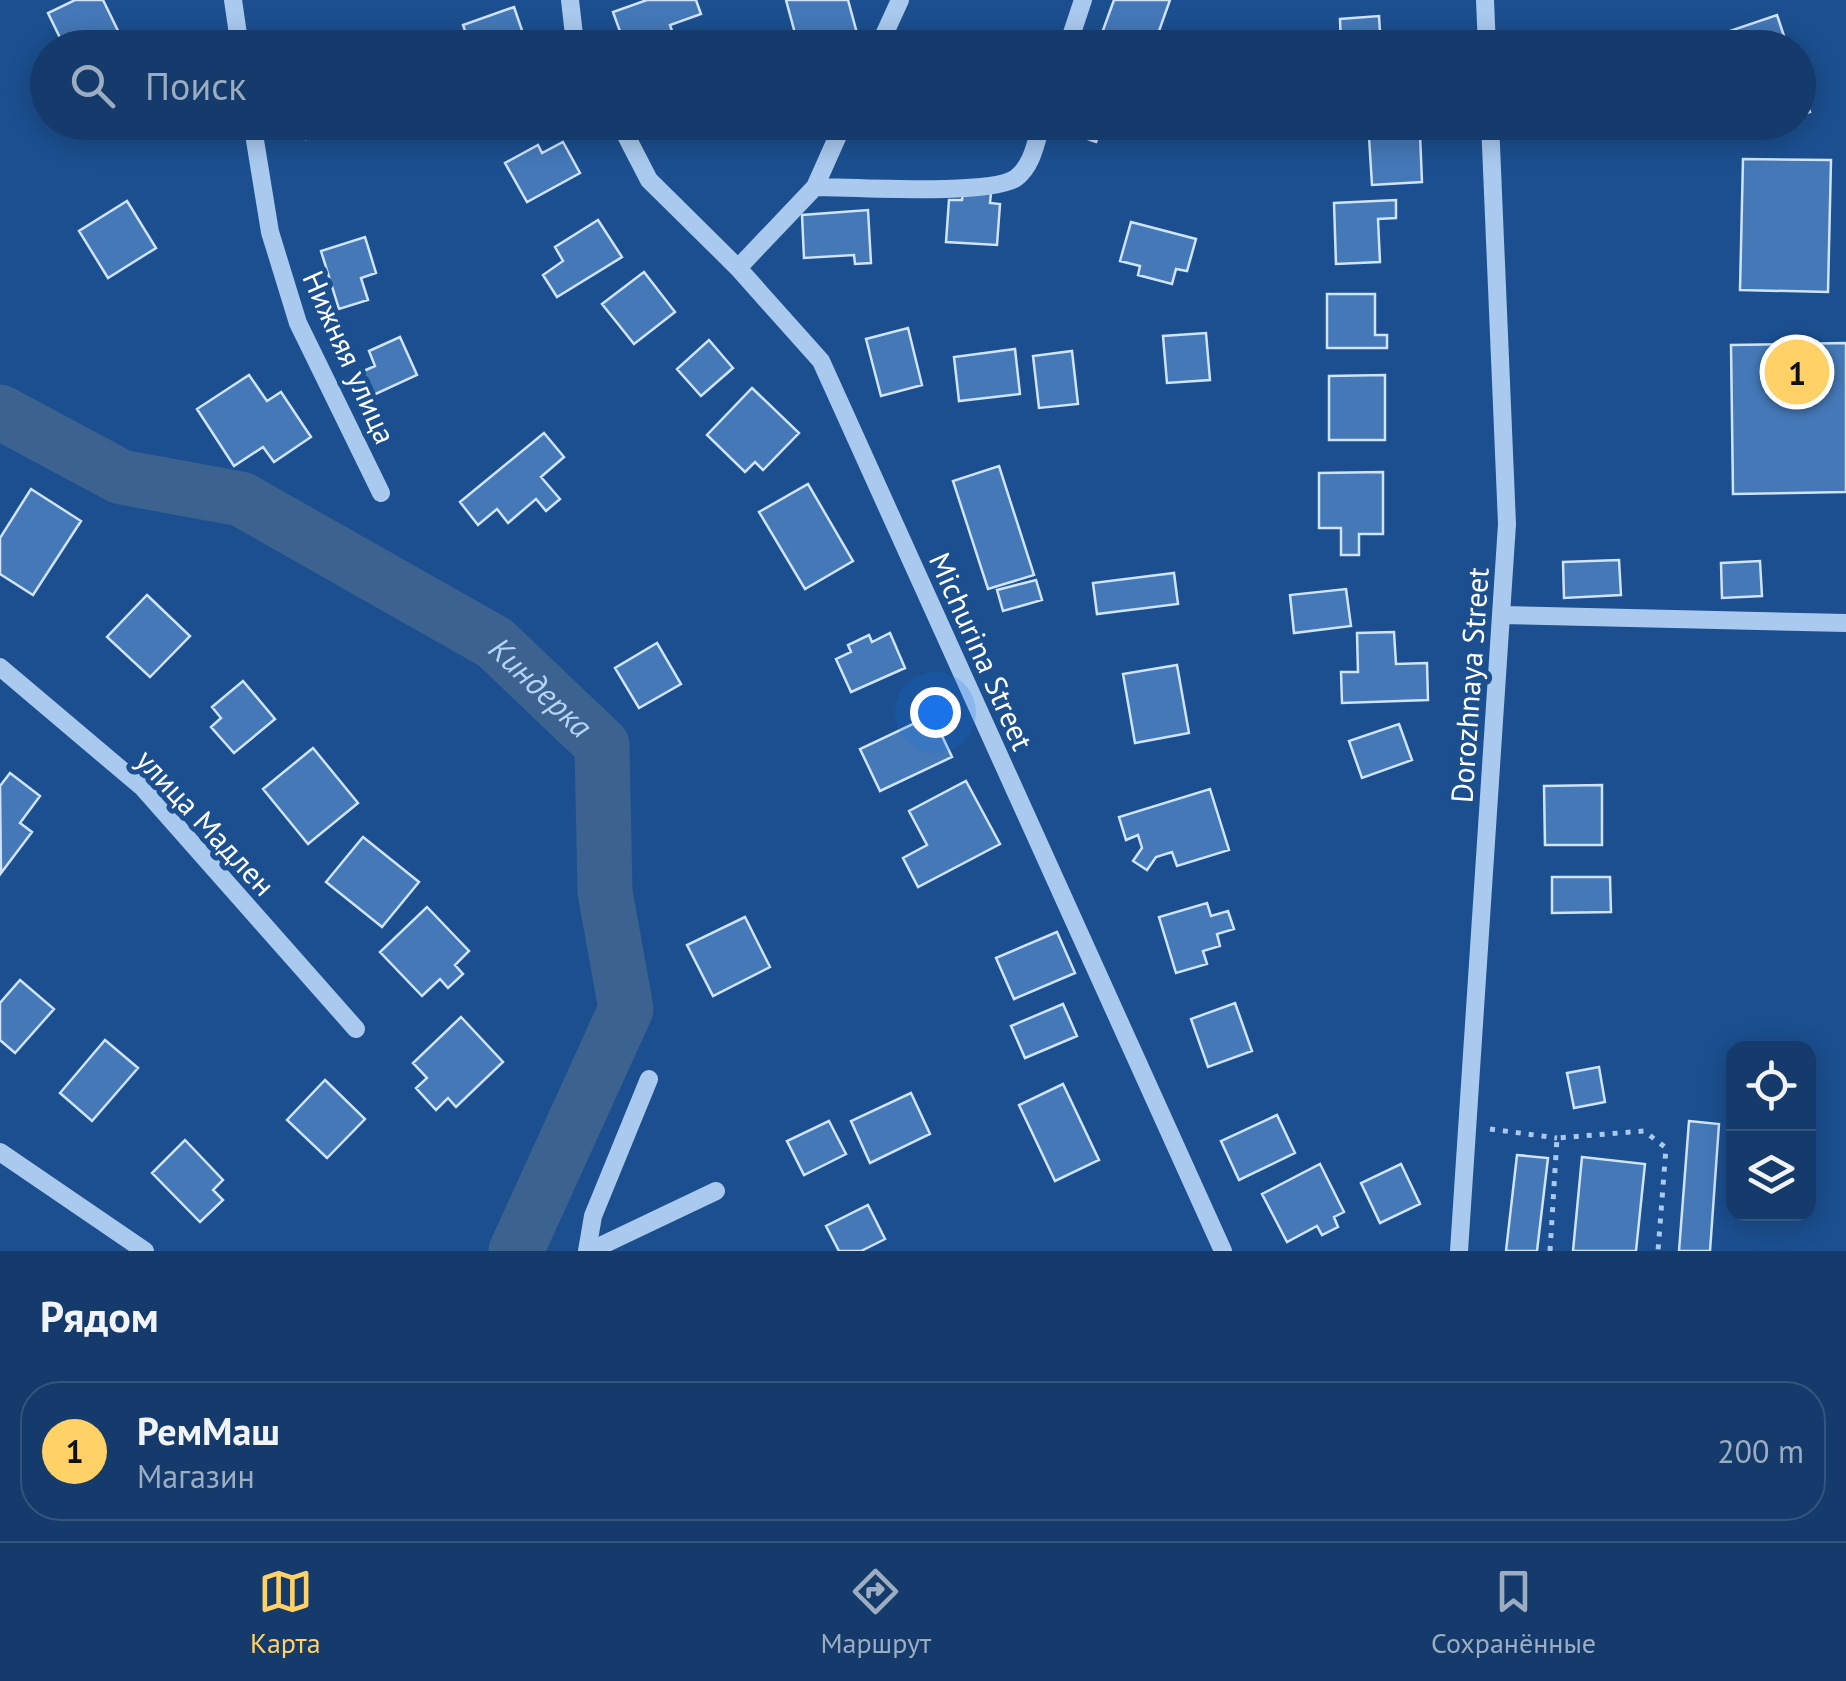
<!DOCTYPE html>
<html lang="ru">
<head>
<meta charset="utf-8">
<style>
	body { margin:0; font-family:"PT Sans",sans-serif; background:#214673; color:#f1f3f6 }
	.controls { position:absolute; right:30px; bottom:30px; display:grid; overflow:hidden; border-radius:20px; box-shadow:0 5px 25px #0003 }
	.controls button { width:90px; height:90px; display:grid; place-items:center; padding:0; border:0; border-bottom:2px solid #33557e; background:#143b6b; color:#f1f3f6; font:50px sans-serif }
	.you { position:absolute; left:935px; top:712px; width:35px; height:35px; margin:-25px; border:8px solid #fff; border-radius:50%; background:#1a73e8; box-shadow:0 0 0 15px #1a73e833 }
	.badge { display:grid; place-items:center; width:65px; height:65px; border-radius:50%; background:#ffd166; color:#111; font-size:32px; font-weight:700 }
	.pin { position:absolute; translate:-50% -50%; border:5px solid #fff; box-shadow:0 2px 10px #0006 }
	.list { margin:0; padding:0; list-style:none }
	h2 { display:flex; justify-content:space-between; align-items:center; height:130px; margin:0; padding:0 40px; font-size:42px }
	h2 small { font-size:32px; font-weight:400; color:#9dadc1 }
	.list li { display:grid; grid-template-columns:65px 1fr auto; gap:30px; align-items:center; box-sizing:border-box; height:140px; margin:0 20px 20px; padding:0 20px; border:2px solid #33557e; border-radius:40px }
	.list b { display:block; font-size:38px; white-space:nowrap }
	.list p { margin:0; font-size:32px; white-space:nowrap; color:#9dadc1 }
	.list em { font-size:32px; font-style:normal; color:#9dadc1 }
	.icon { flex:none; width:55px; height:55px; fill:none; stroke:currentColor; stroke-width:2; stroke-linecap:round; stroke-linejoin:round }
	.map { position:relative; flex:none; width:1846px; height:1251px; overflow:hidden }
	.search { position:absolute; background:#143b6b; box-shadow:0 5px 25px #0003; left:30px; right:30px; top:30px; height:110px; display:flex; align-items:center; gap:25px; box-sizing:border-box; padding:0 35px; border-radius:55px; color:#9dadc1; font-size:38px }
	.sheet { height:290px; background:#143b6b }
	nav { display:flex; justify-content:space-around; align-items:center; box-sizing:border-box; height:140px; border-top:2px solid #33557e; background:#143b6b; font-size:28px; color:#9dadc1 }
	nav a { display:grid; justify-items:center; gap:5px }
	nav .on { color:#ffd166 }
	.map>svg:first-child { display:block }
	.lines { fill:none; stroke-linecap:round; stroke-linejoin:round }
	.river { stroke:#3c6290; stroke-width:55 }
	.building { fill:#4478b7; stroke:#cfe3fa; stroke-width:2.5 }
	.path { stroke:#a9c9ee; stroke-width:5; stroke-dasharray:5 8; stroke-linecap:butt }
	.minor { stroke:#a9c9ee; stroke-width:18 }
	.labels { text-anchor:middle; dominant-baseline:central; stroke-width:10; stroke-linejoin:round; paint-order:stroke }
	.street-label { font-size:30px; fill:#fff; stroke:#1b4f8f }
	.water-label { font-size:32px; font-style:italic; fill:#b5d3f5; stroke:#1b4f8f }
</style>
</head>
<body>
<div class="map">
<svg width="1846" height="1251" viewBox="0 0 1846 1251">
	<rect width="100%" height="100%" fill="#1b4f8f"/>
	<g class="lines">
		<path class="river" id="s1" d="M 0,412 L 121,477 L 241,499 L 495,643 L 602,745 L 605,892 L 626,1009 L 516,1251"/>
	</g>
	<path class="building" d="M 75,0 L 103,0 L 121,37 L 99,48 L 65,48 L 48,13 Z
		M 647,0 L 696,0 L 701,14 L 670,25 L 676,43 L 663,48 L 626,48 L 613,12 Z
		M 786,0 L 848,0 L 861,48 L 799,48 Z
		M 1114,0 L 1170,0 L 1153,48 L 1102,33 Z
		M 514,7 L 528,48 L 471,48 L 463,25 Z
		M 1777,15 L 1788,48 L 1722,48 L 1718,35 Z
		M 1379,16 L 1381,48 L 1341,48 L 1340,19 Z
		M 989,36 L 1033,48 L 986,48 Z
		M 1798,78 L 1810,112 L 1798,116 Z
		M 302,122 L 359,122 L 360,124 L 306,139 Z
		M 1061,122 L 1114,122 L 1110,133 L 1101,130 L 1096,142 L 1059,129 Z
		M 1747,122 L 1778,122 L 1750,132 Z
		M 1420,134 L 1422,182 L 1372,185 L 1369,137 Z
		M 563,142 L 580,173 L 527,202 L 505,163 L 538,145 L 542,153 Z
		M 1743,159 L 1831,160 L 1828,292 L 1740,290 Z
		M 963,191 L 991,193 L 990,203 L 1000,204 L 997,245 L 946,242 L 949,200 L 962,200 Z
		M 1396,200 L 1396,218 L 1378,219 L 1380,262 L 1336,264 L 1334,203 Z
		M 127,201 L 156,248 L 108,278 L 79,231 Z
		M 868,210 L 871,263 L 855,264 L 854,255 L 804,258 L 802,215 Z
		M 598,220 L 622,257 L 557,297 L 543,275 L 563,261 L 555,247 Z
		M 1131,222 L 1196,239 L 1187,271 L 1176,269 L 1172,284 L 1138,275 L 1140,266 L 1120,261 Z
		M 365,237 L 376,273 L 361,278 L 368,300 L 339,309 L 321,251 Z
		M 644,272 L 675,312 L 634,344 L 602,304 Z
		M 1327,294 L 1375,294 L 1375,335 L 1387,335 L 1387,348 L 1327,348 Z
		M 908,328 L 922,385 L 881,396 L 866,339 Z
		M 1206,333 L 1210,380 L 1167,383 L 1163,336 Z
		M 400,337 L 417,375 L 369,397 L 359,373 L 375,366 L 369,351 Z
		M 709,340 L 733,368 L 701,396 L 677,369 Z
		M 1846,343 L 1846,492 L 1733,494 L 1731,345 Z
		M 1015,349 L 1020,394 L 959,401 L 954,357 Z
		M 1072,351 L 1078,404 L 1039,408 L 1033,356 Z
		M 249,375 L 267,401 L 281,392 L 311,437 L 274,462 L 263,447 L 234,466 L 197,409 Z
		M 1385,375 L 1385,440 L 1329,440 L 1329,376 Z
		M 752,388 L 799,433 L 763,470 L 755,462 L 745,472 L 707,435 Z
		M 544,433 L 564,457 L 541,477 L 560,499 L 546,511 L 536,499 L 508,523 L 497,509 L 478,525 L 460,502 Z
		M 999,466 L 1034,575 L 988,589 L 953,481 Z
		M 1383,472 L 1383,534 L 1359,534 L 1359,555 L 1341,555 L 1341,528 L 1319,528 L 1319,473 Z
		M 808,484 L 853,561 L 805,589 L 759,512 Z
		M 31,489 L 81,521 L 33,595 L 0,574 L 0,538 Z
		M 1619,560 L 1621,595 L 1564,598 L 1563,562 Z
		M 1760,561 L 1762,596 L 1722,598 L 1721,563 Z
		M 1174,573 L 1178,604 L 1097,614 L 1093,583 Z
		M 1036,580 L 1042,600 L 1003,611 L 997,590 Z
		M 1346,589 L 1351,626 L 1294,633 L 1290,595 Z
		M 147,595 L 190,636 L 150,677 L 107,637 Z
		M 1394,632 L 1396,664 L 1427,663 L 1428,700 L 1342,703 L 1341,672 L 1358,672 L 1357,633 Z
		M 890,633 L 905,668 L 851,692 L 836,659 L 851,652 L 848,645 L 869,635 L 872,642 Z
		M 657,643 L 681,684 L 639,708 L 615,668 Z
		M 1177,665 L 1189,733 L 1135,743 L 1123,674 Z
		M 243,681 L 275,719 L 234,753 L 211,727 L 221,718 L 212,707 Z
		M 932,715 L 952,757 L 880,791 L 860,749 Z
		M 1399,724 L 1412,760 L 1362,778 L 1349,741 Z
		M 313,748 L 358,803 L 308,844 L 263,789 Z
		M 10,773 L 40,796 L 20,823 L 32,832 L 1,873 L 0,786 Z
		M 966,781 L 1000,844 L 918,887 L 903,858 L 927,845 L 909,811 Z
		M 1602,785 L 1602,845 L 1545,845 L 1544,786 Z
		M 1210,789 L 1229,850 L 1177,866 L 1172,852 L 1156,857 L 1147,870 L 1133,861 L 1142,848 L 1138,835 L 1126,840 L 1119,817 Z
		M 363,837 L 419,882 L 382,927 L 326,882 Z
		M 1552,877 L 1610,877 L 1611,912 L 1552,913 Z
		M 1207,903 L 1211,916 L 1228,911 L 1234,929 L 1217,934 L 1220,946 L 1203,951 L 1207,964 L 1176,973 L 1159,917 Z
		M 427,907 L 469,951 L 455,965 L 463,974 L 448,988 L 440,979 L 422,996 L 380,952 Z
		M 745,917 L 770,967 L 713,996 L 687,945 Z
		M 1057,932 L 1075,973 L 1014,999 L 996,958 Z
		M 20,980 L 54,1009 L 15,1053 L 0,1040 L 0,1003 Z
		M 1235,1003 L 1252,1051 L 1208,1067 L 1191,1019 Z
		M 1063,1004 L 1077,1036 L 1025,1058 L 1011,1026 Z
		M 461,1017 L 503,1062 L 456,1107 L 448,1098 L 436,1110 L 416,1088 L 427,1078 L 413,1063 Z
		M 105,1040 L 138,1068 L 92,1121 L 60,1093 Z
		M 1599,1067 L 1605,1102 L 1574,1108 L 1567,1073 Z
		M 325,1080 L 365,1119 L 327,1158 L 287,1120 Z
		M 1063,1084 L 1099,1160 L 1055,1181 L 1019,1105 Z
		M 911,1093 L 930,1134 L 870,1163 L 851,1121 Z
		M 1277,1115 L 1295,1153 L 1239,1180 L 1221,1141 Z
		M 829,1121 L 846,1154 L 804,1175 L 787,1141 Z
		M 1689,1121 L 1719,1124 L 1710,1251 L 1679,1251 Z
		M 185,1140 L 223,1180 L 213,1190 L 223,1200 L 200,1222 L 152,1173 Z
		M 1517,1155 L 1548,1158 L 1537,1251 L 1506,1251 Z
		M 1582,1157 L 1645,1164 L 1636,1251 L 1573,1251 Z
		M 1320,1164 L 1344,1212 L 1334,1217 L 1338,1227 L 1322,1235 L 1317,1226 L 1287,1242 L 1262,1194 Z
		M 1401,1164 L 1420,1204 L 1380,1223 L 1361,1183 Z
		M 868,1205 L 885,1239 L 861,1251 L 839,1251 L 826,1226 Z"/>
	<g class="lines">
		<path class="path" d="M 1490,1129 L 1557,1138
			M 1550,1251 L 1557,1138 L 1644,1131 L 1666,1148 L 1658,1251"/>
		<path class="minor" d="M 233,0 L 240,48
			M 570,0 L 574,35 L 580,48
			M 1485,0 L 1487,48
			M 878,48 L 900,0
			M 1067,48 L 1083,0
			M 252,122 L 270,232 L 298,323 L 381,493
			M 619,122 L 649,180 L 738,268 L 821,361 L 1223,1251
			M 815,187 C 851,187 992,196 1016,178 C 1033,165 1036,141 1042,122
			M 738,268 L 815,187 L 844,122
			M 1501,615 L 1846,623
			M 0,667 L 143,788 L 356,1029
			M 0,1152 L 145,1251
			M 587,1251 L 593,1216 L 649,1079
			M 590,1251 L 716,1191
			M 1459,1251 L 1507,524 L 1490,122"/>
	</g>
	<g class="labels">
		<g class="street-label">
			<text transform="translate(350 357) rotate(66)">Нижняя улица</text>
			<text transform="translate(982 651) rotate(66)">Michurina Street</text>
			<text transform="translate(1469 685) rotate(-86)">Dorozhnaya Street</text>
			<text transform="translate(206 822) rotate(47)">улица Мадлен</text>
		</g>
		<g class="water-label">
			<text stroke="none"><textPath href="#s1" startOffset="615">Киндерка</textPath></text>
		</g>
	</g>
</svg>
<div class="controls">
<button><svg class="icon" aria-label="locate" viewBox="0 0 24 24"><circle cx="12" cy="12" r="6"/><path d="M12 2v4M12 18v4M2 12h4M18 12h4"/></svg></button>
<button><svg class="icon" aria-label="layers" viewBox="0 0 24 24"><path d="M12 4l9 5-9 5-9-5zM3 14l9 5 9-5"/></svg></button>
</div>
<div class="you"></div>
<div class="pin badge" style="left:1797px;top:372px">1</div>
<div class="search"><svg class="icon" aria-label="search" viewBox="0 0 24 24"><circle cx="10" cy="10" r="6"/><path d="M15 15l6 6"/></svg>Поиск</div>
</div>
<section class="sheet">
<h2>Рядом<small></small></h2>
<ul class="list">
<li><span class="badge">1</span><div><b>РемМаш</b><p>Магазин</p></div><em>200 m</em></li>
</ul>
</section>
<nav>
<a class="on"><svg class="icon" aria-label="map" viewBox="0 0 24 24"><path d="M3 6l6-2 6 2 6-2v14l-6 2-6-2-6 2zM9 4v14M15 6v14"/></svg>Карта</a>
<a><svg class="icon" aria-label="directions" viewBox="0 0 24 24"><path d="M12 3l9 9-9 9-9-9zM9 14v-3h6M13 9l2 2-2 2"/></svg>Маршрут</a>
<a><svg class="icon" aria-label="saved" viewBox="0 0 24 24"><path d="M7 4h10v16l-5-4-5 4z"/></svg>Сохранённые</a>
</nav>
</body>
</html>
